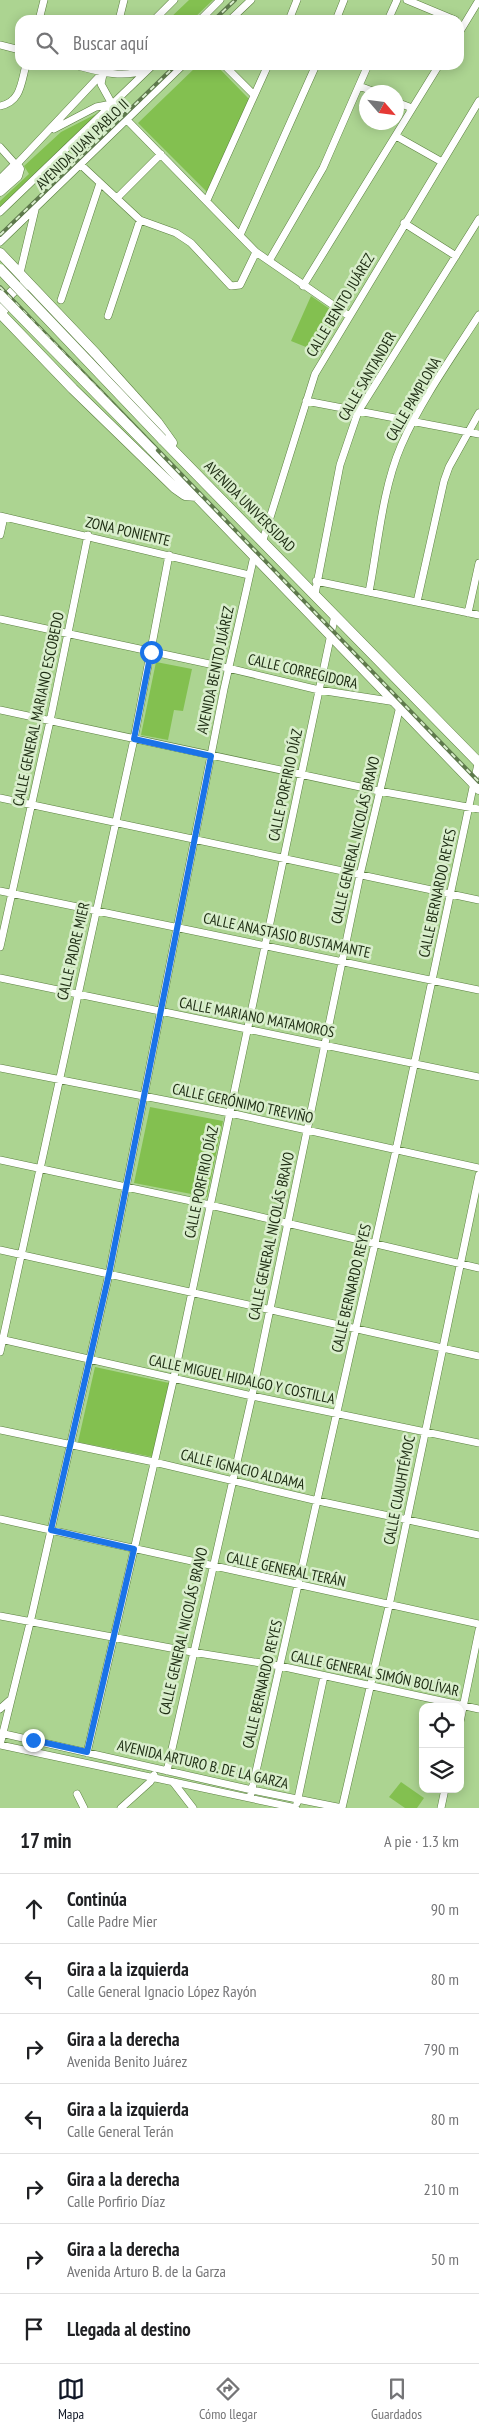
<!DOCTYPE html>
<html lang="es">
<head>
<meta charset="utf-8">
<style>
	body { margin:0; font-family:"PT Sans Narrow",sans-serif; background:#f2f2f2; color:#202124 }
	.controls { position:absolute; right:15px; bottom:15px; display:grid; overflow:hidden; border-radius:10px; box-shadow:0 2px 12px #0003 }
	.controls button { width:45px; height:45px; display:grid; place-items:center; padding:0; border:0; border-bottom:1px solid #e0e0e0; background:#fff; color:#202124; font:25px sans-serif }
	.compass { position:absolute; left:359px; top:85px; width:45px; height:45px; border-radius:50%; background:#fff; box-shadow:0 2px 12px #0003; rotate:118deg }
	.stop { position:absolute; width:15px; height:15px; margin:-11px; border:4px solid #1a73e8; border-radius:50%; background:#fff }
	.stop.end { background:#1a73e8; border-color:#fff; box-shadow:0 1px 5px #0008 }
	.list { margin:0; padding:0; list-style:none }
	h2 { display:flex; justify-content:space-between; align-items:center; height:65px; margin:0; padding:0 20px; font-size:21px }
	h2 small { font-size:16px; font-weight:400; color:#757577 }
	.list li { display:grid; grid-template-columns:32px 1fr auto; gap:15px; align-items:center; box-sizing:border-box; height:70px; padding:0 20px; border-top:1px solid #e0e0e0 }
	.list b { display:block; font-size:19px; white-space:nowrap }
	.list p { margin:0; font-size:16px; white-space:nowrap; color:#757577 }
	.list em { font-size:16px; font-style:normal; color:#757577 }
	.icon { flex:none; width:28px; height:28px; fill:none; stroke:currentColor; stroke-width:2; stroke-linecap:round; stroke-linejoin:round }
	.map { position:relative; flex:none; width:479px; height:1808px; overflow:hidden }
	.search { position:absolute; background:#fff; box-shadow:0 2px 12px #0003; left:15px; right:15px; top:15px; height:55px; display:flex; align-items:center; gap:12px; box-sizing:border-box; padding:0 18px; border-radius:15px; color:#757577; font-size:19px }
	.sheet { height:555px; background:#fff }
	nav { display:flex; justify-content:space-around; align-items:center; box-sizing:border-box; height:70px; border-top:1px solid #e0e0e0; background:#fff; font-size:14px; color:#757577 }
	nav a { display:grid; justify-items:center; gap:2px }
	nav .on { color:#111827 }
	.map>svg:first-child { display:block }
	.green { fill:#83c050 }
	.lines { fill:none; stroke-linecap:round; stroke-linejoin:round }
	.minor-casing { stroke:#5b7f40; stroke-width:8 }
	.highway-casing { stroke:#5b7f40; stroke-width:11 }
	.minor { stroke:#fff; stroke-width:7 }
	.highway { stroke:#fff; stroke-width:10 }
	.rail-casing { stroke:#5e794c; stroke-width:4 }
	.rail { stroke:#d9eecc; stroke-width:2; stroke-dasharray:5.5; stroke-linecap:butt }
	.highway-bridge-casing { stroke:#5b7f40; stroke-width:11; stroke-linecap:butt }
	.highway-bridge { stroke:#fff; stroke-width:10 }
	.route { stroke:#1a73e8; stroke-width:6 }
	.labels { text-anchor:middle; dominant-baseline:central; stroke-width:5; stroke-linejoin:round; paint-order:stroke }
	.street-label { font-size:15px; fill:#1d2c12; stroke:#d9eecc }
</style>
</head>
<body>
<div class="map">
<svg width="479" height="1808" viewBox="0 0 479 1808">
	<rect width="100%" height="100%" fill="#acd491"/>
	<path class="green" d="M 189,0 L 213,0 L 192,20 L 168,20 Z
		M 198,65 L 216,65 L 249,99 L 209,194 L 138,123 Z
		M 98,113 L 0,210 L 0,201 L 29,174 L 24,166 L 61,132 Z
		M 311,296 L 340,316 L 321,353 L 291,341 Z
		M 156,662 L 192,669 L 183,711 L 174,710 L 168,740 L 141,735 Z
		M 150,1107 L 223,1121 L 207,1197 L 134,1183 Z
		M 95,1367 L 169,1383 L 153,1457 L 78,1442 Z
		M 401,1782 L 424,1798 L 417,1808 L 405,1808 L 389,1797 Z"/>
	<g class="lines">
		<g class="minor-casing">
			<path id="minor" d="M 407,0 L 455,20
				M 39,20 L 44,0
				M 119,20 L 124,0
				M 154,20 L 174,0
				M 200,20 L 220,0
				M 230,20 L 251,0
				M 289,20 L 297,0
				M 336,20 L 344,0
				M 388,20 L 397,0
				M 459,33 L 479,0
				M 0,45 L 20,50
				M 74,65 C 97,71 122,79 145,70
				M 105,65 L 101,84 L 112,104 L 127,120 L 256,252 L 349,316
				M 224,65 L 254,95
				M 359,86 L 375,92
				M 396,102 L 412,108
				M 0,106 C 21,102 21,83 26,65
				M 54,129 L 96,107 L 112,104
				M 396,136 L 442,162
				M 0,147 L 16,165 L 110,65
				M 81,165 L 140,220 L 176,233 L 191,243 L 231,286 L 240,285 L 256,252
				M 117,198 L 161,154
				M 207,200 L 268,65
				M 0,212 L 153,65
				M 404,223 L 456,256
				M 240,235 L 316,65
				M 0,242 L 183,65
				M 269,261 L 323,168 L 368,65
				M 20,273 L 35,210
				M 303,286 L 439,65
				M 61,300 L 100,183
				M 108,316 L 140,220
				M 306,401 L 479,434
				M 0,516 L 249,575
				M 0,535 L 4,517
				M 263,540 L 315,374 L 479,101
				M 316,581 L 479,615
				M 369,592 C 378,546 382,490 401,446 C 421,400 452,357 479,315
				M 315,594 L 340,465 L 358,412 L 479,219
				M 417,602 L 444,481 L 449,467 L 479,413
				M 468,613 L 479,563
				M 0,619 L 228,668 L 319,690 L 396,702
				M 0,710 L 379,791 L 479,809
				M 0,798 L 479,900
				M 0,891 L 479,990
				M 0,947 L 50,721 L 88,535
				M 0,978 L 479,1077
				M 0,1068 L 230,1113 L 479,1168
				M 0,1160 L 210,1205 L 479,1268
				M 0,1250 L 479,1356
				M 0,1339 L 252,1396 L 479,1443
				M 0,1352 L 134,739 L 169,555
				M 0,1430 L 154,1462 L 318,1501 L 479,1535
				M 0,1519 L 479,1624
				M 0,1616 L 192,1652 L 280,1666 L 479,1709
				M 0,1709 L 10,1700
				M 460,1722 L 479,1630
				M 0,1733 L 252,1790 L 342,1808
				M 0,1745 L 30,1623 L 109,1274 L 224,689 L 254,556
				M 0,1745 L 296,1808
				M 87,1753 L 174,1377 L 335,615
				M 167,1771 L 252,1396 L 360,875 L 400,706
				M 173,1782 L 193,1808
				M 77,1794 L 84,1808
				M 250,1798 L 396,1150 L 479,759
				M 297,1803 L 324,1676
				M 121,1808 L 150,1782 L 154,1775
				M 342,1808 L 389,1606 L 479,1175
				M 441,1808 L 445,1789"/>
		</g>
		<g class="highway-casing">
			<path id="highway" d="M 0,181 L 16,165 L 19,169 L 17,176 L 0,191
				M 0,253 L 96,354 L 157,422 L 172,443
				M 4,309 C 6,296 13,288 26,285
				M 0,313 L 73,389 L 175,488 L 185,495 L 197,496
				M 162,439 L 479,763
				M 151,449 L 479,789"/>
		</g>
		<use href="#minor" class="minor"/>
		<use href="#highway" class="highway"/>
		<g class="rail-casing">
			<path id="rail" d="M 214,20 L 235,0
				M 0,235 L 176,65
				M 0,287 L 479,782"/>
		</g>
		<use href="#rail" class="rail"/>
		<g class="highway-bridge-casing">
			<path id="highway-bridge" d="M 0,269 L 162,439
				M 0,295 L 151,449"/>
		</g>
		<use href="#highway-bridge" class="highway-bridge"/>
	</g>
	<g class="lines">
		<path class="route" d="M 33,1740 L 87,1752 L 134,1549 L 51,1530 L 109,1274 L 211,756 L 134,739 L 151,652"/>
	</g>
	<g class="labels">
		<g class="street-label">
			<text transform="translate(82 144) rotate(-44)">AVENIDA JUAN PABLO II</text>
			<text transform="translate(340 305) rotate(-59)">CALLE BENITO JUÁREZ</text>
			<text transform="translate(367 376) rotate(-60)">CALLE SANTANDER</text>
			<text transform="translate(413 399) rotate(-60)">CALLE PAMPLONA</text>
			<text transform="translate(250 506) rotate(45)">AVENIDA UNIVERSIDAD</text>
			<text transform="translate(128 531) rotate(13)">ZONA PONIENTE</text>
			<text transform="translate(215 670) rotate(-78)">AVENIDA BENITO JUÁREZ</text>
			<text transform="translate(303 671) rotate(13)">CALLE CORREGIDORA</text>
			<text transform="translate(38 709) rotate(-78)">CALLE GENERAL MARIANO ESCOBEDO</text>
			<text transform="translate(285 785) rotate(-78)">CALLE PORFIRIO DÍAZ</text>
			<text transform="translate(355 840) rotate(-77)">CALLE GENERAL NICOLÁS BRAVO</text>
			<text transform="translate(437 893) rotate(-78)">CALLE BERNARDO REYES</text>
			<text transform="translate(287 935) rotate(12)">CALLE ANASTASIO BUSTAMANTE</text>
			<text transform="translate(73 951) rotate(-77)">CALLE PADRE MIER</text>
			<text transform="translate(257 1017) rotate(11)">CALLE MARIANO MATAMOROS</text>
			<text transform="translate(243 1103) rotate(12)">CALLE GERÓNIMO TREVIÑO</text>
			<text transform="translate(201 1182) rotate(-78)">CALLE PORFIRIO DÍAZ</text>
			<text transform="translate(271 1236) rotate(-78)">CALLE GENERAL NICOLÁS BRAVO</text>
			<text transform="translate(351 1288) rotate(-77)">CALLE BERNARDO REYES</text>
			<text transform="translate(242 1379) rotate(12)">CALLE MIGUEL HIDALGO Y COSTILLA</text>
			<text transform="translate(243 1469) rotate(14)">CALLE IGNACIO ALDAMA</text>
			<text transform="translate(399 1490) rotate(-79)">CALLE CUAUHTÉMOC</text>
			<text transform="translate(286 1569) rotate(12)">CALLE GENERAL TERÁN</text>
			<text transform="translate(183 1631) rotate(-77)">CALLE GENERAL NICOLÁS BRAVO</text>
			<text transform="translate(375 1673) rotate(12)">CALLE GENERAL SIMÓN BOLÍVAR</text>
			<text transform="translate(262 1684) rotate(-77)">CALLE BERNARDO REYES</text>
			<text transform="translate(203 1764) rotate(13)">AVENIDA ARTURO B. DE LA GARZA</text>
		</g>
	</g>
</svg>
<div class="controls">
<button><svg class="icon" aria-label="locate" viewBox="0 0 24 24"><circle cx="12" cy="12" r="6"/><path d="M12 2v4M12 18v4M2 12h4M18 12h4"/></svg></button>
<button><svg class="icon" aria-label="layers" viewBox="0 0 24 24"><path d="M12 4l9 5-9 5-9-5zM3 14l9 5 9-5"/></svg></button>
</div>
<svg class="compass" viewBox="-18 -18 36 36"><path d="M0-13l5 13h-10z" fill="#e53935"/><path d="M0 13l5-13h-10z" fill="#757577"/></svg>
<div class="stop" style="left:151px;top:652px"></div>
<div class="stop end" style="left:33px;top:1740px"></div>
<div class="search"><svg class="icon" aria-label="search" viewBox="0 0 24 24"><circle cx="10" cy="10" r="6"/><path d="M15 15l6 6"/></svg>Buscar aquí</div>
</div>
<section class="sheet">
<h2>17 min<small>A pie · 1.3 km</small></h2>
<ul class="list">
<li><svg class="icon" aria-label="ahead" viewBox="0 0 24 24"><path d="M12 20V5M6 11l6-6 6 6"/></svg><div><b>Continúa</b><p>Calle Padre Mier</p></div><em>90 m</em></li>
<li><svg class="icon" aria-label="left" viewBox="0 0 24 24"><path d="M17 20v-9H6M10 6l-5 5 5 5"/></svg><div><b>Gira a la izquierda</b><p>Calle General Ignacio López Rayón</p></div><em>80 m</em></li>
<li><svg class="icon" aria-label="right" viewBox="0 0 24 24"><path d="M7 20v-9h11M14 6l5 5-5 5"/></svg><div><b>Gira a la derecha</b><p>Avenida Benito Juárez</p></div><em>790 m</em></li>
<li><svg class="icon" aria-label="left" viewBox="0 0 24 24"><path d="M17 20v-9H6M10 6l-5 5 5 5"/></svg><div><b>Gira a la izquierda</b><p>Calle General Terán</p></div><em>80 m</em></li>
<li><svg class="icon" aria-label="right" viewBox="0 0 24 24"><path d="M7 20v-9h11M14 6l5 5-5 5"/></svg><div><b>Gira a la derecha</b><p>Calle Porfirio Díaz</p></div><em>210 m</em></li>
<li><svg class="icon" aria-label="right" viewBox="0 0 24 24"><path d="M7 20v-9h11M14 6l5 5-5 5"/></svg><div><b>Gira a la derecha</b><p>Avenida Arturo B. de la Garza</p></div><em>50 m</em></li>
<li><svg class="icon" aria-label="arrive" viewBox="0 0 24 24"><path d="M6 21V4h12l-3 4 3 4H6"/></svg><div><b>Llegada al destino</b></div></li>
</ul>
</section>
<nav>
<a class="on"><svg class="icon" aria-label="map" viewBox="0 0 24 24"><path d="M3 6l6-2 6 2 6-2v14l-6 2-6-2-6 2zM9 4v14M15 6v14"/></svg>Mapa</a>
<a><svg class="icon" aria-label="directions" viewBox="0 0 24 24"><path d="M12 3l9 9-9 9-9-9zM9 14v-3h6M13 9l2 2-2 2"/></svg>Cómo llegar</a>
<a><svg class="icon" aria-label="saved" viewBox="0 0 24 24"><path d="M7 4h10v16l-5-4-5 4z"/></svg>Guardados</a>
</nav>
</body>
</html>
